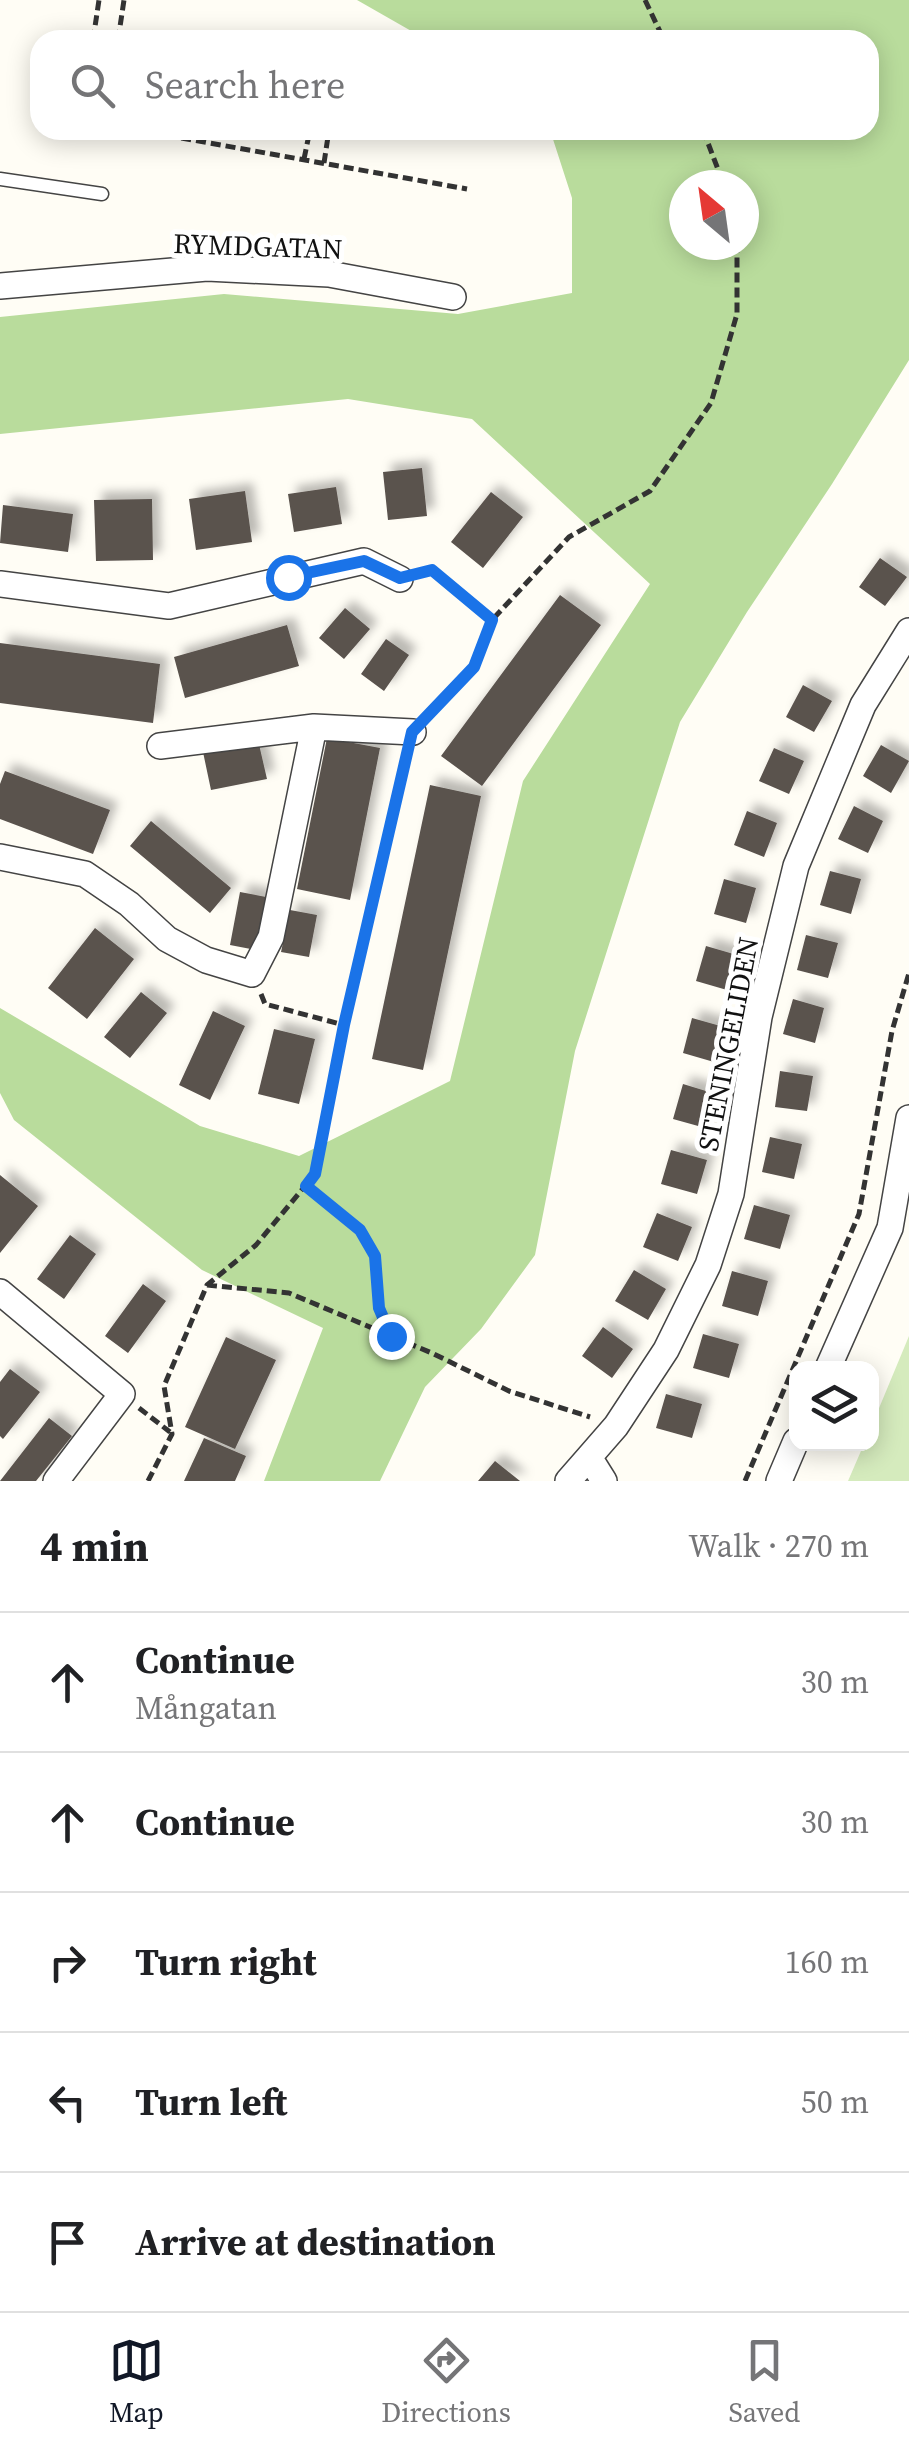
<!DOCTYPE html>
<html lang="en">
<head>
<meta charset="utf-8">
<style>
	body { margin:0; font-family:"Source Serif 4",serif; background:#f6f6f6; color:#202124 }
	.controls { position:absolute; right:30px; bottom:30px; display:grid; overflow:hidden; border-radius:20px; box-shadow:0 5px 25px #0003 }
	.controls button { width:90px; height:90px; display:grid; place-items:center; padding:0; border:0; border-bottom:2px solid #e0e0e0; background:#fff; color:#202124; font:50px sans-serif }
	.compass { position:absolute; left:669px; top:170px; width:90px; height:90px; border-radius:50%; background:#fff; box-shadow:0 5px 25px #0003; rotate:331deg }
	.stop { position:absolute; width:30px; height:30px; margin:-22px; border:8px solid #1a73e8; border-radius:50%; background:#fff }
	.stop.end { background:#1a73e8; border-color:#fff; box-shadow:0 2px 10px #0008 }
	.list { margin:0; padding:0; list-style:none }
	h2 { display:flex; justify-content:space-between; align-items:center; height:130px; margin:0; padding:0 40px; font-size:42px }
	h2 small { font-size:32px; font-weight:400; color:#757577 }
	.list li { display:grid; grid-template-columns:65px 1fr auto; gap:30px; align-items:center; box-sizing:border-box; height:140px; padding:0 40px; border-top:2px solid #e0e0e0 }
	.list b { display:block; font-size:38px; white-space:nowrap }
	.list p { margin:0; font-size:32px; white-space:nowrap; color:#757577 }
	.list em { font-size:32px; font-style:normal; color:#757577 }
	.icon { flex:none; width:55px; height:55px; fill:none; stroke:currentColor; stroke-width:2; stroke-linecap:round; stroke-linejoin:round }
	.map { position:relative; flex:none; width:909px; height:1481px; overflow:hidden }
	.search { position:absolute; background:#fff; box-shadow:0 5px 25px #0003; left:30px; right:30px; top:30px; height:110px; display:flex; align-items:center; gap:25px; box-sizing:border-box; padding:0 35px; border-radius:30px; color:#757577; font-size:38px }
	.sheet { height:830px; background:#fff }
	nav { display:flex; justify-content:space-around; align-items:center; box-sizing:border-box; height:140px; border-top:2px solid #e0e0e0; background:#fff; font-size:28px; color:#757577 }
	nav a { display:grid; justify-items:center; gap:5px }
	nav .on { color:#111827 }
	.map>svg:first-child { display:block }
	.green { fill:#d5ebbd }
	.forest { fill:#b9dc9c; fill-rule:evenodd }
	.building { fill:#5a524d; filter:url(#shadow) }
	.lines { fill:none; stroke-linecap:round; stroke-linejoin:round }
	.lane-casing { stroke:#444; stroke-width:15 }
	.street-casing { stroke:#444; stroke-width:28 }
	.path { stroke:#333; stroke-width:5; stroke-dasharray:10 5; stroke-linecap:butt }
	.lane { stroke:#fff; stroke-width:12 }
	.street { stroke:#fff; stroke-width:25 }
	.route { stroke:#1a73e8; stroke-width:12 }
	.labels { text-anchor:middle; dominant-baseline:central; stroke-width:10; stroke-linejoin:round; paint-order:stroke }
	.street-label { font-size:28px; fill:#111; stroke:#fff }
</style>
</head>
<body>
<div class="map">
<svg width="909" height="1481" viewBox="0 0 909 1481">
	<defs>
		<filter id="shadow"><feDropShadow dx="8" dy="-8" stdDeviation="5" flood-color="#0004"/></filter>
	</defs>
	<rect width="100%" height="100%" fill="#fffdf5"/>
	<path class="green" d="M 909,1336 L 909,1481 L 848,1481 L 864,1444 L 872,1444 L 872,1425 Z"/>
	<path class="forest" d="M 357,0 L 909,0 L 909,360 L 832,484 L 747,612 L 680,722 L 575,1051 L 535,1255 L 481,1329 L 425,1387 L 380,1481 L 264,1481 L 323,1328 L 202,1270 L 14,1120 L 0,1093 L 0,1008 L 200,1126 L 299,1156 L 450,1081 L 523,781 L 650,584 L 472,419 L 348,399 L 0,434 L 0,317 L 224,294 L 458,314 L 572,293 L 572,198 L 550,130 L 869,130 L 869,40 L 427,40 ZM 684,185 L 744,185 L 744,245 L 684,245 Z"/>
	<path class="building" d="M 422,468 L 427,516 L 388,520 L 383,472 Z
		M 336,487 L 342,524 L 294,532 L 288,494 Z
		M 245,491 L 252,542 L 196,550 L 189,499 Z
		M 491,492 L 523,517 L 483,568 L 451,542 Z
		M 152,499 L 153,560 L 96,561 L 94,500 Z
		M 3,505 L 73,514 L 68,552 L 0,543 Z
		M 880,558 L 907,577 L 885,606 L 859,587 Z
		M 560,595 L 601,625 L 482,786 L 441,756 Z
		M 345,608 L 370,629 L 344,659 L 319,638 Z
		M 287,625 L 299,666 L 185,698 L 174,657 Z
		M 386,639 L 409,655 L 384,691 L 361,674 Z
		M 0,643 L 160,664 L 153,723 L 0,703 Z
		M 803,685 L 832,701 L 814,732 L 786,717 Z
		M 327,738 L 380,748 L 350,900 L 297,889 Z
		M 258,740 L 267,779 L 211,790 L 203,752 Z
		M 881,745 L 909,761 L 891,793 L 863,776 Z
		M 774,748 L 804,761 L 789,794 L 759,781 Z
		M 5,771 L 110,810 L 93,854 L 0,819 L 0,784 Z
		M 430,785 L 481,796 L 423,1070 L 372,1059 Z
		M 854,806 L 883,821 L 868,853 L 838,839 Z
		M 747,811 L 777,823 L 764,857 L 734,845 Z
		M 151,821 L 231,888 L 210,913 L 130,846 Z
		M 830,871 L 861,879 L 851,914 L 820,905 Z
		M 724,879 L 756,888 L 746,923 L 714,914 Z
		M 240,892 L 266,897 L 256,950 L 230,945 Z
		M 290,910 L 317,915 L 309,957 L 281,952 Z
		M 95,928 L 134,959 L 87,1019 L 48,988 Z
		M 806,935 L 838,943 L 828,978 L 797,970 Z
		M 706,946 L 737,955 L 727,990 L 696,981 Z
		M 141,992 L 167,1013 L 130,1058 L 104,1037 Z
		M 793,999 L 824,1008 L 815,1043 L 783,1034 Z
		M 213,1011 L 245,1026 L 210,1100 L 179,1085 Z
		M 692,1018 L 724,1027 L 714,1062 L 683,1053 Z
		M 274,1029 L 315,1039 L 299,1104 L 258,1094 Z
		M 780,1071 L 813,1076 L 807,1111 L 775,1107 Z
		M 683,1084 L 719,1095 L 709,1129 L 673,1119 Z
		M 770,1137 L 802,1144 L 794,1179 L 762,1172 Z
		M 671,1150 L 707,1160 L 697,1194 L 661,1184 Z
		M 0,1175 L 38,1206 L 0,1253 Z
		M 754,1205 L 790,1215 L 780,1249 L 744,1239 Z
		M 657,1213 L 692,1227 L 678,1261 L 643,1247 Z
		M 70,1235 L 96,1254 L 64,1299 L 37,1279 Z
		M 634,1270 L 666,1289 L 648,1320 L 615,1301 Z
		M 732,1271 L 768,1281 L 758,1316 L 722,1306 Z
		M 143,1284 L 166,1301 L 128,1353 L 105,1336 Z
		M 603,1327 L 633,1349 L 612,1378 L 582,1356 Z
		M 703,1334 L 739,1344 L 729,1378 L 693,1368 Z
		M 226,1337 L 276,1360 L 235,1449 L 185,1427 Z
		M 10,1369 L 40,1392 L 3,1439 L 0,1436 L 0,1382 Z
		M 666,1394 L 702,1404 L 692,1438 L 656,1428 Z
		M 49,1418 L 72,1436 L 36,1481 L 0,1481 Z
		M 204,1438 L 246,1456 L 235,1481 L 184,1481 Z
		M 495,1461 L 520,1481 L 478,1481 Z"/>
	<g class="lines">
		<g class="lane-casing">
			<path id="lane" d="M 0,179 L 102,194"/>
		</g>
		<g class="street-casing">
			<path id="street" d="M 0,286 L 207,268 L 329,274 L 453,297
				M 0,584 L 169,606 L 364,561 L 400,579
				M 160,746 L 314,727 L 413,732
				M 0,857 L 85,874 L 129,904 L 167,939 L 206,960 L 252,974 L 271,937 L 314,727
				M 0,1292 L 122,1394 L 56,1481
				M 828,1368 L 890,1228 L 909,1118
				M 589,1457 L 616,1426 L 666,1350 L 708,1265 L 731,1194 L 759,1017 L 796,866 L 863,705 L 909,631
				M 568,1481 L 589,1457 L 604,1481
				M 779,1481 L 796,1441"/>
		</g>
		<path class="path" d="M 645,0 L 664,40
			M 93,40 L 99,0
			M 118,40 L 124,0
			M 137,130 L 467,189
			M 703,130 L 724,185
			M 80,138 L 81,130
			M 304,159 L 310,130
			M 324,163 L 329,130
			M 424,572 L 432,569 L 492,620 L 569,537 L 650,491 L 711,403 L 737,314 L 737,245
			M 428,716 L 474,667 L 492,620
			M 261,994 L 265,1004 L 344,1025
			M 306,1186 L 360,1230 L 375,1256 L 379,1308 L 391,1336
			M 207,1285 L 289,1293 L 434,1354 L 509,1391 L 590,1417
			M 139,1408 L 170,1432
			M 148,1481 L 172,1434 L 164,1386 L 207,1285 L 256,1245 L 315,1174 L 344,1025 L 407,755
			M 745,1481 L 859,1214 L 892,1031 L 909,973"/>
		<use href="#lane" class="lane"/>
		<use href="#street" class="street"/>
	</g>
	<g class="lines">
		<path class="route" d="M 288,577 L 364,561 L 400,578 L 432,570 L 492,620 L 474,667 L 412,732 L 344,1025 L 315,1174 L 306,1186 L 360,1230 L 375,1256 L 379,1308 L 391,1336"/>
	</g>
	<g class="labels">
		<g class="street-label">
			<text transform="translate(258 246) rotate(2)">RYMDGATAN</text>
			<text transform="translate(728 1044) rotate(-79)">STENINGELIDEN</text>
		</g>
	</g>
</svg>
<div class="controls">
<button><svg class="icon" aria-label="layers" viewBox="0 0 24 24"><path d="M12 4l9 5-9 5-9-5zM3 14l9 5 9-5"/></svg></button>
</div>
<svg class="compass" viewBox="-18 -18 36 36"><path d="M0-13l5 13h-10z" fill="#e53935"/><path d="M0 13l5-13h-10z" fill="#757577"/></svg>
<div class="stop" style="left:288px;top:577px"></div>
<div class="stop end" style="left:391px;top:1336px"></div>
<div class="search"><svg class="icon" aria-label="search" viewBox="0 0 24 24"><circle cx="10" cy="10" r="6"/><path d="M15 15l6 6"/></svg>Search here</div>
</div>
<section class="sheet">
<h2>4 min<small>Walk · 270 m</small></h2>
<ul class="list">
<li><svg class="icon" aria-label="ahead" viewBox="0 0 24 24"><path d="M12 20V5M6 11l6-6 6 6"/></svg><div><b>Continue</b><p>Mångatan</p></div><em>30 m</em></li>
<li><svg class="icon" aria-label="ahead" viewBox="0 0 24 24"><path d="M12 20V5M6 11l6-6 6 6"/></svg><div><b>Continue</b></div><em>30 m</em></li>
<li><svg class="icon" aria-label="right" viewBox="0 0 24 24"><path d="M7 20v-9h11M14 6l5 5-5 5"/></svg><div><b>Turn right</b></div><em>160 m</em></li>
<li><svg class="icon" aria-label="left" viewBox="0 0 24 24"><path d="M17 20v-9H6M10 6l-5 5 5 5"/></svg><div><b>Turn left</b></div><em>50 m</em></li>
<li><svg class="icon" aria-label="arrive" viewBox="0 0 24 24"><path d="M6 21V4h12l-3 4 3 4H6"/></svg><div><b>Arrive at destination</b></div></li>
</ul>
</section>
<nav>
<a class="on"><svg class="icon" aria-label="map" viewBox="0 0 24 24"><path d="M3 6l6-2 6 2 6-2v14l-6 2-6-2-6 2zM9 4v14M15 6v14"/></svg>Map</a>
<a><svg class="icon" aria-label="directions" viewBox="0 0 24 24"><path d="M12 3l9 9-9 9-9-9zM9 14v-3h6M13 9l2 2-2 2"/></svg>Directions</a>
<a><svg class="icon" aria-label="saved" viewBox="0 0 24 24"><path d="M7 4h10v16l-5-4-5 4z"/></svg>Saved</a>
</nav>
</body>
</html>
